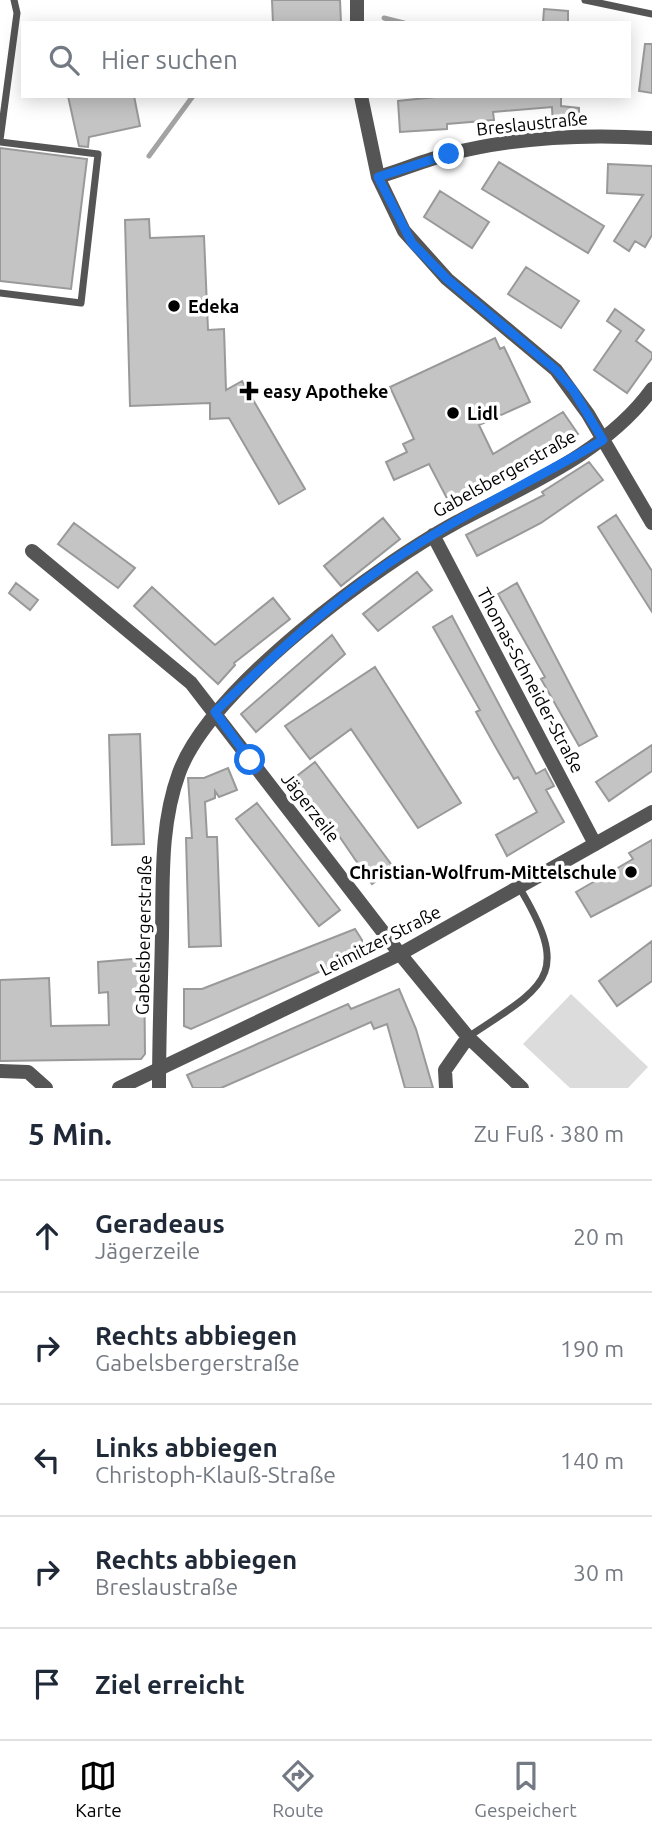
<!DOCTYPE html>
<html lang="de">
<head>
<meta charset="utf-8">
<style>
	body { margin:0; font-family:Ubuntu,sans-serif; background:#f2f2f3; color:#1f2937 }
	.stop { position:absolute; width:21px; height:21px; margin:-16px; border:5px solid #1a73e8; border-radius:50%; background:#fff }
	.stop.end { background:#1a73e8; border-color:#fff; box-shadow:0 2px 7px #0008 }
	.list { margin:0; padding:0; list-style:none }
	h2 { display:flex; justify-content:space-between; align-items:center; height:91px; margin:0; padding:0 28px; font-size:30px }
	h2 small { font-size:23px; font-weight:400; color:#747a83 }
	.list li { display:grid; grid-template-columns:46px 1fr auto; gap:21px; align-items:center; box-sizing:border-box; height:112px; padding:0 28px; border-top:2px solid #e0e1e3 }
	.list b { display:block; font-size:26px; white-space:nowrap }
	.list p { margin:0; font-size:23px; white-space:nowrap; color:#747a83 }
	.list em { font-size:23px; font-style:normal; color:#747a83 }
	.icon { flex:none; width:38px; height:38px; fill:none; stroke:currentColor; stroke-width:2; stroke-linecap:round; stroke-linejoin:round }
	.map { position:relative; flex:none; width:652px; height:1088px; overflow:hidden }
	.search { position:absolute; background:#fff; box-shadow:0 4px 18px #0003; left:21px; right:21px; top:21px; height:77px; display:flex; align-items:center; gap:18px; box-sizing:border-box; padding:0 24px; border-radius:0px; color:#747a83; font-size:26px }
	.sheet { height:651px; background:#fff }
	nav { display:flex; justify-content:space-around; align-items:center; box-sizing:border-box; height:98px; border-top:2px solid #e0e1e3; background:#fff; font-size:19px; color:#747a83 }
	nav a { display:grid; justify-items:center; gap:4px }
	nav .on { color:#000 }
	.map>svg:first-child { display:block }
	.green { fill:#dcdcdc }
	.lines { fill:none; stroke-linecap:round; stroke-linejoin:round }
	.stream { stroke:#a3a3a3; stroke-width:5 }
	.building { fill:#c4c4c4; stroke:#999; stroke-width:2 }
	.service { stroke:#555; stroke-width:7 }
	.minor { stroke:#555; stroke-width:14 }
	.tertiary { stroke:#555; stroke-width:14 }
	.route { stroke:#1a73e8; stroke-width:9 }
	.poi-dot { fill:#000; stroke:#fff; stroke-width:2.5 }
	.labels { text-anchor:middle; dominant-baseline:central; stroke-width:7; stroke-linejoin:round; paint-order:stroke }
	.street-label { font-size:18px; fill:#000; stroke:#fff }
	.poi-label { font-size:18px; font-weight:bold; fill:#000; stroke:#fff; text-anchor:start }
</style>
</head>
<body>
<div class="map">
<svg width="652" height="1088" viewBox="0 0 652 1088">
	<rect width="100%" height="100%" fill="#fff"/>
	<path class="green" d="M 571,994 L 648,1067 L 628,1088 L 570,1088 L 523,1044 Z"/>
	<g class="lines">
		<path class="stream" d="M 384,18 L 404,23
			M 149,156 L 193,96"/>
	</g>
	<path class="building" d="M 272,0 L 340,0 L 341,23 L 273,23 Z
		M 544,9 L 568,11 L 568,23 L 543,23 Z
		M 645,44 L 652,44 L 652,93 L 639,91 Z
		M 68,96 L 134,96 L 140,126 L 89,137 L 88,147 L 79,146 Z
		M 445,96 L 561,96 L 561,106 L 579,108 L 579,127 L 553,128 L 552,107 L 493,112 L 494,120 L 447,124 L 447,129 L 400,132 L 398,101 Z
		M 0,148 L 87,159 L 71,289 L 0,281 Z
		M 499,162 L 604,226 L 588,253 L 482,189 Z
		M 608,164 L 652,166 L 652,235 L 645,247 L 635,241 L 629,251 L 614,241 L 643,195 L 607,193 Z
		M 440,191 L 489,222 L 472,248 L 424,217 Z
		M 149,219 L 150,238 L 204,236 L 208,330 L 224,329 L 226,390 L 242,381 L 305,489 L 279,504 L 229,418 L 210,419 L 210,403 L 130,406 L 125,220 Z
		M 526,267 L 579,301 L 561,328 L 508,294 Z
		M 615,309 L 644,330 L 636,341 L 652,353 L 652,358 L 627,393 L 594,370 L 621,331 L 607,321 Z
		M 495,338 L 500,349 L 504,347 L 530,402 L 479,425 L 493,454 L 563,412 L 578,434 L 517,469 L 518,472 L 451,506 L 429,464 L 394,480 L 386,462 L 407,452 L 403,444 L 414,439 L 390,387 Z
		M 589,462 L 603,480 L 541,523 L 477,556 L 466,535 L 544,495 L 542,492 Z
		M 616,515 L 652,571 L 652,612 L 598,527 Z
		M 383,518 L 400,539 L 341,586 L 324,566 Z
		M 74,523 L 135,568 L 118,588 L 58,544 Z
		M 417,572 L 432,590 L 378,631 L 363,614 Z
		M 16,583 L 38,600 L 30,610 L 9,593 Z
		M 517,583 L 597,736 L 579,746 L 541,679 L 545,677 L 498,594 Z
		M 152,587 L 215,645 L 273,598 L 290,619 L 234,663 L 235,665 L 218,684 L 134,606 Z
		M 452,616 L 536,774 L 545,769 L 554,786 L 546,790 L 564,822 L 507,856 L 496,835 L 537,812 L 518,777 L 514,779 L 495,746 L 476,712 L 480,710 L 433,627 Z
		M 332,635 L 345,654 L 256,732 L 241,714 Z
		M 375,667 L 461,803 L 418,828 L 351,729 L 310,759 L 285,726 Z
		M 140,734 L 144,844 L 112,845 L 109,735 Z
		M 652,745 L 652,771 L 609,801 L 596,782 Z
		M 315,762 L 394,868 L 372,884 L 337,833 L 293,779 Z
		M 228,768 L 237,790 L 219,797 L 215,791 L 215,798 L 205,802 L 207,837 L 217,837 L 221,946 L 189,947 L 186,838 L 192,838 L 188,778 L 204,778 Z
		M 257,803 L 340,910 L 319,926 L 236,819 Z
		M 652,840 L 652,885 L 591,917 L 576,892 L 633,859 L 629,853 Z
		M 355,929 L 362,940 L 362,950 L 341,962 L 191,1029 L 184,1026 L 184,989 L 202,989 Z
		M 652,941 L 652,981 L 617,1006 L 599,981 Z
		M 144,958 L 145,1054 L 141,1059 L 0,1061 L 0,980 L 49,978 L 51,1026 L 109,1025 L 108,992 L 99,993 L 98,962 Z
		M 399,989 L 416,1029 L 433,1088 L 405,1088 L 387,1024 L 374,1029 L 371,1022 L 221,1088 L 193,1088 L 187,1075 L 348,1004 L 351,1009 Z"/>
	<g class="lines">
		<path class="service" d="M 585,0 L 652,14
			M 0,140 L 17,13 L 14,0
			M 0,142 L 98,154 L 81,303 L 0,293
			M 468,1037 C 546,985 573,977 519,887"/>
		<path class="minor" d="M 357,23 L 357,0
			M 361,96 L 378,177 L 404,231 L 447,279 L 556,370 L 588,414 L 652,523
			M 378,177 C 402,170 425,160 449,154 C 515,137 585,134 652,138
			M 433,535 L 595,844
			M 32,551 L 191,683 L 400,954 L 468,1037 L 522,1088
			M 0,1071 L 28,1072 L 46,1088
			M 159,1088 C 159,1037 161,986 162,935 C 163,880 160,825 179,773 C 210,688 377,565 457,522 C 524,486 606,453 652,389
			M 446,1088 L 445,1070 L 468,1037"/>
		<path class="tertiary" d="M 119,1088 L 400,954 L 652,812"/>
	</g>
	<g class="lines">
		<path class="route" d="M 250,760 L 215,712 C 264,665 313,618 368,578 C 440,524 525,486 603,440 L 573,390 L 556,370 L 447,279 L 412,243 L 378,177 L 449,154"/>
	</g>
	<g class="poi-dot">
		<circle cx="174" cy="306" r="7"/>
		<path d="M245.5 380.5h7v7h7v7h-7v7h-7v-7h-7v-7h7z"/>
		<circle cx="453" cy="413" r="7"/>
		<circle cx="631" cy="872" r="7"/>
	</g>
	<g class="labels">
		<g class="street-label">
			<text transform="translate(532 123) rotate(-6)">Breslaustraße</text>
			<text transform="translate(504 473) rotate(-29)">Gabelsbergerstraße</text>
			<text transform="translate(531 680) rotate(62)">Thomas-Schneider-Straße</text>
			<text transform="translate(311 807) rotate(52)">Jägerzeile</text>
			<text transform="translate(143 935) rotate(-89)">Gabelsbergerstraße</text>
			<text transform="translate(380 940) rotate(-27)">Leimitzer Straße</text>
		</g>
		<g class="poi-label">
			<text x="188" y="306">Edeka</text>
			<text x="263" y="391">easy Apotheke</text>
			<text x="467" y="413">Lidl</text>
			<text x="617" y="872" text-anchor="end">Christian-Wolfrum-Mittelschule</text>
		</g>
	</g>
</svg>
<div class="stop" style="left:250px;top:760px"></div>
<div class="stop end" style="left:449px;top:154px"></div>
<div class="search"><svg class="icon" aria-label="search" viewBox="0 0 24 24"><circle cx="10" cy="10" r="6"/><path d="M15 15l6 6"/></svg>Hier suchen</div>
</div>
<section class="sheet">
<h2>5 Min.<small>Zu Fuß · 380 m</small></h2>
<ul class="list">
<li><svg class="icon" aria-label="ahead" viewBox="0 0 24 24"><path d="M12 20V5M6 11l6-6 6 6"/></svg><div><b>Geradeaus</b><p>Jägerzeile</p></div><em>20 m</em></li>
<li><svg class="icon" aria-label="right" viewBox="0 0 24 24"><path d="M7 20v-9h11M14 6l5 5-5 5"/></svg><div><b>Rechts abbiegen</b><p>Gabelsbergerstraße</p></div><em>190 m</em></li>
<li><svg class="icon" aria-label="left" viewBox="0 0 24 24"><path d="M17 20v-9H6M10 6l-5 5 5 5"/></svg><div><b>Links abbiegen</b><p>Christoph-Klauß-Straße</p></div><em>140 m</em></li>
<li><svg class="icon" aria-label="right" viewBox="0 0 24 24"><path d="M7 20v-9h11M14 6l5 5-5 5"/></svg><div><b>Rechts abbiegen</b><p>Breslaustraße</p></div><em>30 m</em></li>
<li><svg class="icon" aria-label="arrive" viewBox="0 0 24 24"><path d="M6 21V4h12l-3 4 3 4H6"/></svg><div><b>Ziel erreicht</b></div></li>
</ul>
</section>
<nav>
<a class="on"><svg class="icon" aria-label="map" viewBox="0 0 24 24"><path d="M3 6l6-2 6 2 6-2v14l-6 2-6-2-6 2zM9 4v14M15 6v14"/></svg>Karte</a>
<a><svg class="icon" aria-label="directions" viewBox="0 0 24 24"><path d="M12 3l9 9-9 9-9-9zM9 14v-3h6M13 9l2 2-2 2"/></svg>Route</a>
<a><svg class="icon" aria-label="saved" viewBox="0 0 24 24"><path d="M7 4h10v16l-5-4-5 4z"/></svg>Gespeichert</a>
</nav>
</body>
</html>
